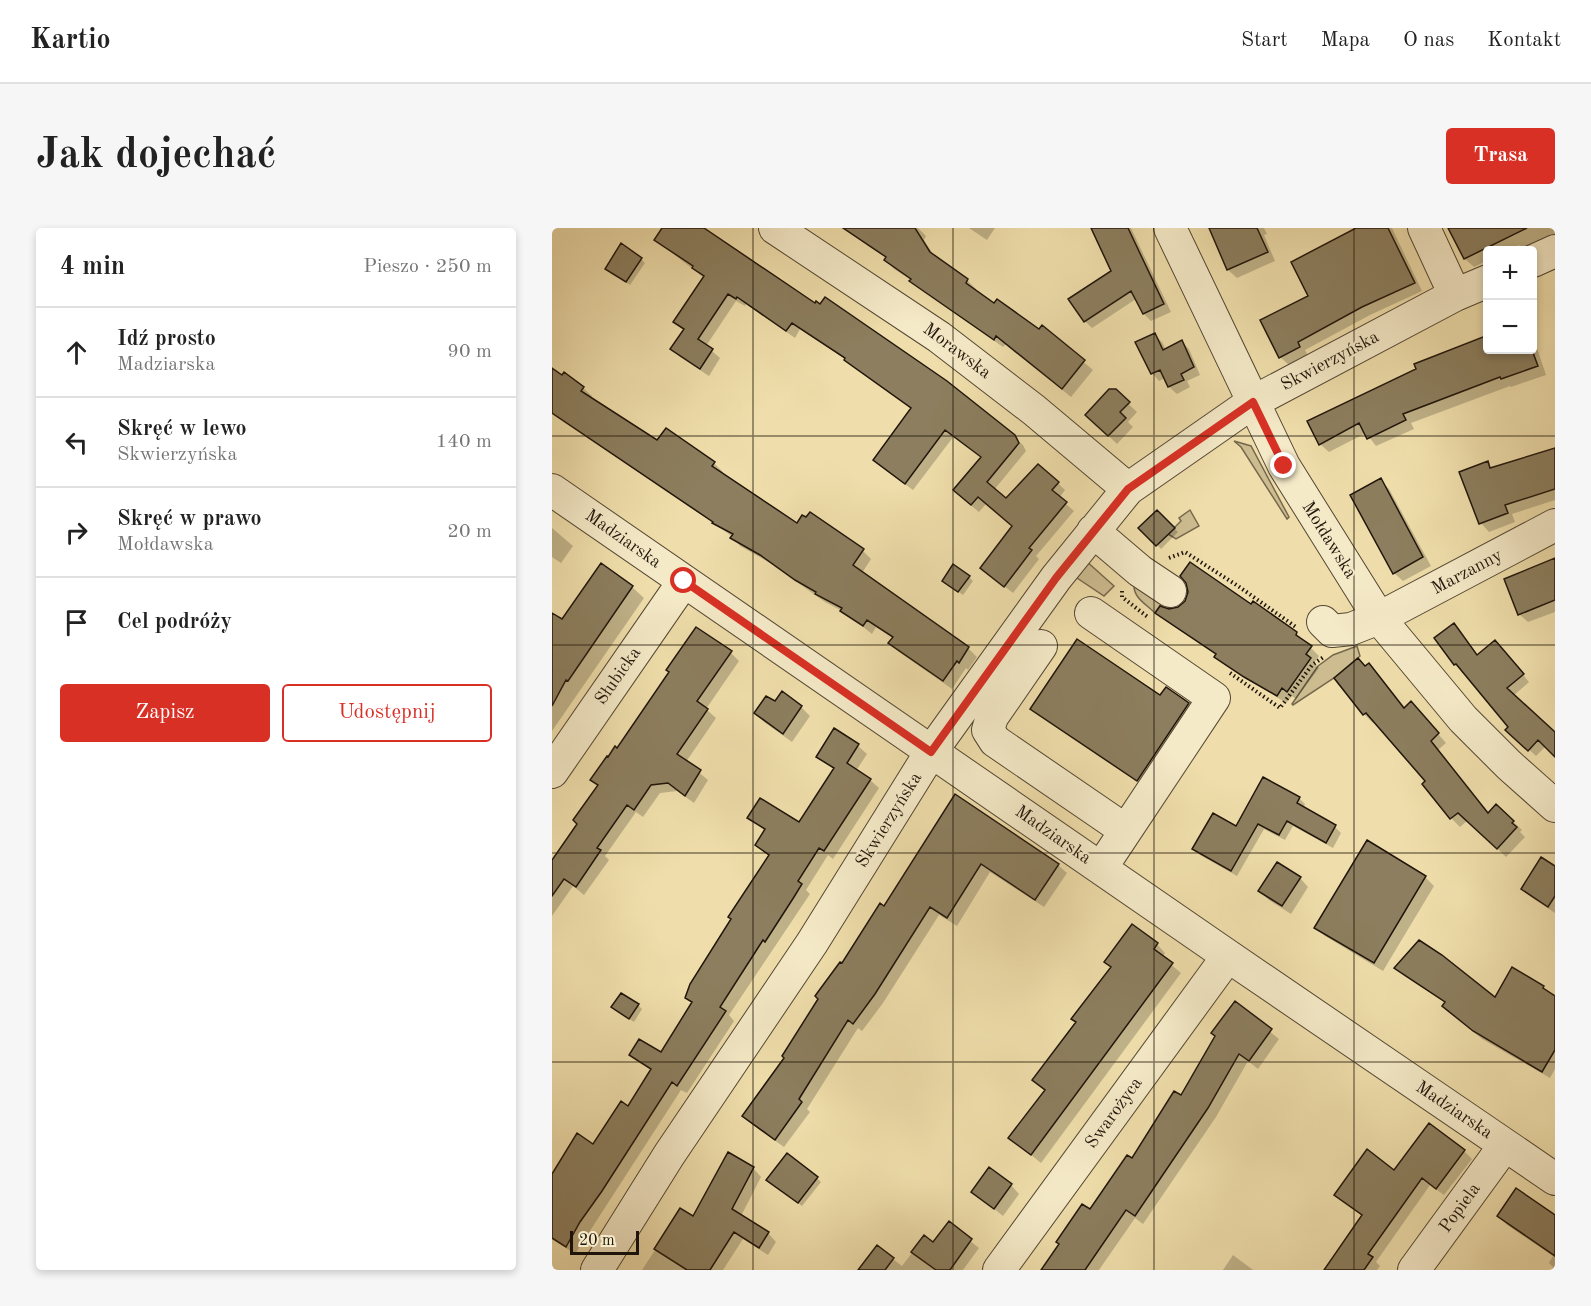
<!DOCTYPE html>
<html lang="pl">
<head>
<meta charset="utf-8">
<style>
	body { margin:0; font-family:"Old Standard TT",serif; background:#f6f6f6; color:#222 }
	.controls { position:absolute; right:18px; top:18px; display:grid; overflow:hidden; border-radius:6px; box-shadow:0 3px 9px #0003 }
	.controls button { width:54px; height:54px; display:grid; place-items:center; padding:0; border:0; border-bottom:2px solid #e0e0e0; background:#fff; color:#222; font:30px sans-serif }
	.scale { position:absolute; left:18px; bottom:15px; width:69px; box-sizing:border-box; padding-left:6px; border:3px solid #20150b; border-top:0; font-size:16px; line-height:21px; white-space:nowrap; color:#20150b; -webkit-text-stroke:4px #f5eac8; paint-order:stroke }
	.stop { position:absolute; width:18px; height:18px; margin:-14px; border:4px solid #d93025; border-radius:50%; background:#fff }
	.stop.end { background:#d93025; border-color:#fff; box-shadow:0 2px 6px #0008 }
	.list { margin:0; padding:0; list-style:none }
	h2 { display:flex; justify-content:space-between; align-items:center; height:78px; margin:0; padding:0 24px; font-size:26px }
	h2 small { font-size:20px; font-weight:400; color:#767676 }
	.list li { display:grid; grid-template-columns:39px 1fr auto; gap:18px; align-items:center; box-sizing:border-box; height:90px; padding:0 24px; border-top:2px solid #e0e0e0 }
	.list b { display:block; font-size:22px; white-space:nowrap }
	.list p { margin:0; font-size:20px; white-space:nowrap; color:#767676 }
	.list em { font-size:20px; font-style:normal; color:#767676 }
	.actions { display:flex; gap:12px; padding:18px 24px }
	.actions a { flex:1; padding:14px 0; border:2px solid #d93025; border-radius:6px; text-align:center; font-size:21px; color:#d93025 }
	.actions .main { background:#d93025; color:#fff }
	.icon { flex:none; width:33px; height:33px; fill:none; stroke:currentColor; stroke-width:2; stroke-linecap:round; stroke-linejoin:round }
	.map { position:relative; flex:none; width:1003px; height:1042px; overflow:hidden; border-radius:6px }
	header { display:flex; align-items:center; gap:36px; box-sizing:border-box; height:84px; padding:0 30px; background:#fff; border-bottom:2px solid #e0e0e0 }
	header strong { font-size:28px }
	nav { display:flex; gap:33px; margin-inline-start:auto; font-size:21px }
	.intro { display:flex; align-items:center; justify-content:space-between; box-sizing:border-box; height:144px; padding:0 36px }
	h1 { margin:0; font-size:42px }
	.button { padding:15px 27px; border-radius:6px; background:#d93025; color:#fff; font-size:21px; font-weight:700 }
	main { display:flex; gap:36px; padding:0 36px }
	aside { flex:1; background:#fff; border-radius:6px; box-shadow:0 3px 9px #0003 }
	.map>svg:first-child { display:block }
	.green { fill:#ccbc90; stroke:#76684e; stroke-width:1.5 }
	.shadow { fill:#0003 }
	.building { fill:#8c7e5e; stroke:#20150b; stroke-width:1.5 }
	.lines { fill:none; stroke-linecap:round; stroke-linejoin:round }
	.minor-casing { stroke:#544733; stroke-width:34 }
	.path { stroke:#20150b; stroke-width:4; stroke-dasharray:1.5 3; stroke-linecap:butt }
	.minor { stroke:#f5eac8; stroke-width:32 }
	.route { stroke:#d93025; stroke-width:8 }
	.grid { fill:none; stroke:#20150b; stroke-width:1.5; stroke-opacity:0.55 }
	.labels { text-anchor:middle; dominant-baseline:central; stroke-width:4.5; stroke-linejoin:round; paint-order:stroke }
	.street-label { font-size:18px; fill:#20150b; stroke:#f5eac8 }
</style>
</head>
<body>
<header>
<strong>Kartio</strong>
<nav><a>Start</a><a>Mapa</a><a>O nas</a><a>Kontakt</a></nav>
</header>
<div class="intro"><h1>Jak dojechać</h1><a class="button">Trasa</a></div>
<main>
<aside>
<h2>4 min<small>Pieszo · 250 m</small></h2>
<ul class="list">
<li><svg class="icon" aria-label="ahead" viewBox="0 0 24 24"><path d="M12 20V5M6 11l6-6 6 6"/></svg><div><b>Idź prosto</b><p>Madziarska</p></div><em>90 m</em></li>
<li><svg class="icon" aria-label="left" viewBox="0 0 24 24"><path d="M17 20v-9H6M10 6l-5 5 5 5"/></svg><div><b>Skręć w lewo</b><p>Skwierzyńska</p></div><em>140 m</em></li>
<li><svg class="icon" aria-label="right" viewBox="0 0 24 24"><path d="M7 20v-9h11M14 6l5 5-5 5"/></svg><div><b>Skręć w prawo</b><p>Mołdawska</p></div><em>20 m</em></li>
<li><svg class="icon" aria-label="arrive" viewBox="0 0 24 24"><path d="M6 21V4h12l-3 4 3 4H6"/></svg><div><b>Cel podróży</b></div></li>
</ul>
<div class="actions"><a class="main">Zapisz</a><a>Udostępnij</a></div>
</aside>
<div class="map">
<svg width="1003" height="1042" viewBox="0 0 1003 1042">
	<rect width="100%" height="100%" fill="#efdeab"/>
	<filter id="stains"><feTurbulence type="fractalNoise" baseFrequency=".00333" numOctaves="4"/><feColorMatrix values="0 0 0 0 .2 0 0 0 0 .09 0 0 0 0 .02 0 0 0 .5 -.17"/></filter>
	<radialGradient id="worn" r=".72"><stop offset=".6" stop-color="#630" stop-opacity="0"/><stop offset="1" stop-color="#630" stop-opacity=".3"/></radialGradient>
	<path class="green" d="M 682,213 L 699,218 L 737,289 L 735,291 L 689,219 Z
		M 638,282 L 647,298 L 624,311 L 616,306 L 629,293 L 627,290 Z
		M 533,332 L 562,358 L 552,368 L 519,346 Z
		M 582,356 L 613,371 L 603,385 C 594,376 581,370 582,356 Z
		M 805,418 L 808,428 L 782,450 L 741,477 L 740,476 L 766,438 L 781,427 Z"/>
	<path class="shadow" d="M 112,0 L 149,0 L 462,209 L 471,217 L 474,223 L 442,262 L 454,272 L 506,255 L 513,262 L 507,270 L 522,283 L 484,328 L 487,331 L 461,365 L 438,347 L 461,299 L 434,276 L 427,284 L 410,270 L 430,230 L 402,208 L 361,262 L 331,240 L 360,181 L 295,132 L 248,101 L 243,110 L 194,76 L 193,78 L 184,73 L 154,118 L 168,130 L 157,148 L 128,129 L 120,121 L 132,103 L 123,94 L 152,50 L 104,12 Z
		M 314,0 L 366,0 L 374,8 L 372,12 L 383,29 L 415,52 L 424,61 L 423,63 L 487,103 L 490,99 L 541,142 L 519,169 L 454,116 L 451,119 L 368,61 L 359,52 L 342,41 L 334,32 L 335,30 L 316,18 L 308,9 Z
		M 417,0 L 443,0 L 435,12 Z
		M 541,0 L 579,0 L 619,84 L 599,93 L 592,86 L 584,71 L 540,100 L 533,93 L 561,43 Z
		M 658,0 L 712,0 L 715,6 L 712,7 L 723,33 L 685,50 L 676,42 Z
		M 805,0 L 840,0 L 870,63 L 818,87 L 753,122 L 756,128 L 737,137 L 728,129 L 758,69 Z
		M 898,0 L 1003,0 L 1003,9 L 972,22 L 967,17 L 955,22 L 936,22 L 936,32 L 922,39 L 913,31 Z
		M 89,31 L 93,35 L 78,57 L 59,45 Z
		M 603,107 L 610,114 L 614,122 L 630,114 L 637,121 L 648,147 L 635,153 L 638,159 L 625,166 L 617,159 L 613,150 L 607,153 L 600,145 Z
		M 981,108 L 994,147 L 959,159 L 958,158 L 859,195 L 862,201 L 824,218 L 814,205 L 777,224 L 768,216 L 936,122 L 981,122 Z
		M 0,142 L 31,160 L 40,168 L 38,170 L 106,214 L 114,202 L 162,235 L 171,244 L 169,246 L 245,297 L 311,323 L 319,331 L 310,345 L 416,420 L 425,429 L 416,442 L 414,440 L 400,461 L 347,424 L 338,415 L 341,410 L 324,399 L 320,406 L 292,384 L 273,374 L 218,335 L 188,318 L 181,309 L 164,297 L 0,184 Z
		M 563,163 L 585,184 L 576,194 L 581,199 L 565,216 L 535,187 Z
		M 1003,221 L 1003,272 L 960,286 L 963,294 L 937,304 L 929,295 L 935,235 L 941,241 Z
		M 828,252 L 837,261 L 879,338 L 851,353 L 842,345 Z
		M 605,284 L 626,304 L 609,321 L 589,300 Z
		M 0,300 L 21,318 L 9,335 L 0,329 Z
		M 1003,331 L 1003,384 L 976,394 L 967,386 L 954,351 Z
		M 417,349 L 421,353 L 411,367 L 392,353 Z
		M 80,359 L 92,370 L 0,503 L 0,386 L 10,393 Z
		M 700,378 L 744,405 L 767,428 L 762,435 L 767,440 L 744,471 L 740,468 L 734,475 L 673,437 L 665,428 L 614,393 L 605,384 Z
		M 908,404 L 926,428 L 949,420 L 977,454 L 961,468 L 1003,505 L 1003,527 L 994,518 L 984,528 L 962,508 L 958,499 L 911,442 L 903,436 Z
		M 179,425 L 187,433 L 154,481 L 164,490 L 134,534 L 156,552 L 142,575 L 125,563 L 108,565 L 91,589 L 84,584 L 53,628 L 57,632 L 32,667 L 21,658 L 0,688 L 0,634 L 26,596 L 47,558 L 40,552 L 66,522 Z
		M 814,440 L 825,446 L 853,481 L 867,484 L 894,515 L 886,522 L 937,586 L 944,578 L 970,602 L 968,604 L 973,609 L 954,629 L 916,592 L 908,599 L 899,590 L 875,554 L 823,493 L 821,495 L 812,486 Z
		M 609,469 L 636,476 L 640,480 L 590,556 L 483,484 Z
		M 223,476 L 249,479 L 258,488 L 240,514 L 212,494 L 204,485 Z
		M 282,502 L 306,518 L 315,526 L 304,543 L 318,552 L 327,560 L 281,631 L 276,627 L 254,662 L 258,666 L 177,787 L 182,793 L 135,865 L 129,862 L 23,1026 L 0,1011 L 0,948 L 42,918 L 76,880 L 100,843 L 79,826 L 109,827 L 141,775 L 135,770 L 218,629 L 205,617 L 213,603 L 197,590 L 248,596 L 283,542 L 266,528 Z
		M 403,568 L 506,637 L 515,645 L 492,679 L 438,644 L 405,698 L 387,687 L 331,775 L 310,803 L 306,800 L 255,881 L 258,884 L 232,919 L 201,897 L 192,888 L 234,830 L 290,737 L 332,680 Z
		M 747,570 L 753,576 L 751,581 L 783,599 L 789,605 L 781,620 L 741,598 L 733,612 L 712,601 L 685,648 L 648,627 L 642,621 Z
		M 816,614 L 873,649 L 882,658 L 831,743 L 773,708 L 764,700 Z
		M 989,631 L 1003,640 L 1003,685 L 979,669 L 971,661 Z
		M 748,650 L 756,659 L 739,686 L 717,672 L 708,663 Z
		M 605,716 L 613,725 L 610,729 L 629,745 L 489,935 L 458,910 L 493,863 L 482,852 Z
		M 844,740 L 943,771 L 991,759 L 1003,770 L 1003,841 L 998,850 L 930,811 L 899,785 L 892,778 L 894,775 L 852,748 Z
		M 683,775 L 727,811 L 706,841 L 696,833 L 664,889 L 591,996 L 583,990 L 547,1042 L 491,1042 L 630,869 Z
		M 86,777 L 90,781 L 82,794 L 65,783 Z
		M 912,923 L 920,931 L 892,967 L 878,957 L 824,1034 L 828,1038 L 825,1042 L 774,1042 L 811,988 L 784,967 L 842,944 Z
		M 201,940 L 209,949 L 189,988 L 216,1005 L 224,1014 L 216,1027 L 191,1011 L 171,1042 L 90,1042 L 129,982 L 142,991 Z
		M 265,950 L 269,954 L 250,978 L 220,956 Z
		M 459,957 L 467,966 L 451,988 L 421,964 Z
		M 964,962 L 1003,989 L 1003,1041 L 997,1035 L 1001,1028 L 955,997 L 947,988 Z
		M 397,996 L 427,1020 L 411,1042 L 312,1042 L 325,1019 L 350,1038 L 372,1009 L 382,1016 Z
		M 681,1027 L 701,1042 L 671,1042 Z"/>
	<path class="building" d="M 110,0 L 152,0 L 263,75 L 264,73 L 268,76 L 273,69 L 395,153 L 463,207 L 467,215 L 435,254 L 454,270 L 486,236 L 507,254 L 500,262 L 515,274 L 477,320 L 480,322 L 452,359 L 428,340 L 460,298 L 426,269 L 419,277 L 401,262 L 429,229 L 393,202 L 353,256 L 321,232 L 359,180 L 292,132 L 293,130 L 240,95 L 234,103 L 185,69 L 184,71 L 176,66 L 146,111 L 161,121 L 148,141 L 118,121 L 132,101 L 121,94 L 152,48 L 140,40 L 141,38 L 102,12 Z
		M 291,0 L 363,0 L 378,24 L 416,51 L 414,55 L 442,75 L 445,71 L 487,101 L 490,97 L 533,132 L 510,161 L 444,108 L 442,112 L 357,53 L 359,51 L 332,32 L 334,29 Z
		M 539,0 L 576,0 L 612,76 L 591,86 L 579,63 L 532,94 L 516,71 L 559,43 Z
		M 657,0 L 705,0 L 716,24 L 675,42 Z
		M 804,0 L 836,0 L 863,55 L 810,79 L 746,114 L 748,119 L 727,130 L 708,92 L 756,68 L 739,34 Z
		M 896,0 L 975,0 L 912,31 Z
		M 69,15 L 90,30 L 74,54 L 53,41 Z
		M 603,105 L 611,122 L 630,112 L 642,139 L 629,146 L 632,152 L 616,159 L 608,142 L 599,146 L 583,114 Z
		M 936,107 L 936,122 L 980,122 L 986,138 L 949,151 L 948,149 L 851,186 L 854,192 L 815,211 L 807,195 L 767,217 L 755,193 L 864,141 L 862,136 Z
		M 0,140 L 10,147 L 12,144 L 32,159 L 29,163 L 105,212 L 114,200 L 163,234 L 160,238 L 245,295 L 250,287 L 254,289 L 258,284 L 312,321 L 301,337 L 417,419 L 407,435 L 405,433 L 391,453 L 336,415 L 341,409 L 315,392 L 311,398 L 288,383 L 290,380 L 263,366 L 264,364 L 243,352 L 208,327 L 178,310 L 181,306 L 160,295 L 161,294 L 0,185 Z
		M 557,161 L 564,161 L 578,174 L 568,184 L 574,190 L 556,208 L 533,187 Z
		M 1003,220 L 1003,261 L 953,277 L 956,285 L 927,296 L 907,244 L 936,233 L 938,240 Z
		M 829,250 L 871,329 L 841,346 L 798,267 Z
		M 605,282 L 623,300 L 604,318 L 586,300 Z
		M 1003,330 L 1003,372 L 966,387 L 952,351 Z
		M 638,334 L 699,376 L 701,373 L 745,404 L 744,407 L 760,418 L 754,426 L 759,430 L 735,464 L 730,460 L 725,468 L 692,449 L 662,429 L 664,426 L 603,385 L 608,378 L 617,381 L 626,379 L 633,373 L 636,364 L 634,355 L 628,348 Z
		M 49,335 L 81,358 L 16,453 L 14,452 L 0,478 L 0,385 L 10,391 Z
		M 401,336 L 418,348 L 406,364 L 390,353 Z
		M 902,395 L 925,427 L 943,412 L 972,446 L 955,460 L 1003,504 L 1003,529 L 986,512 L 976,523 L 953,502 L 956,499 L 904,436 L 902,437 L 882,410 Z
		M 144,399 L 180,423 L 145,473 L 156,481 L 125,526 L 149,542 L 133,568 L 116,555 L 99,557 L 82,582 L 75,577 L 45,620 L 49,622 L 24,659 L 12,651 L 0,668 L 0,632 L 25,596 L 21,592 L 46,557 L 38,552 L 55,528 L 56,529 L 63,518 L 65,520 L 117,444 L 114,442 Z
		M 525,411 L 608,467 L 614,459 L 637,475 L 585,553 L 478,481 Z
		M 806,430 L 813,438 L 817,435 L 852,480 L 859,473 L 887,505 L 879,513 L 936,585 L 944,576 L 962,593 L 960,595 L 965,599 L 945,621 L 906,585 L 898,591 L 870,556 L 873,553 L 814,485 L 811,487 L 782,450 Z
		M 230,463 L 250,478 L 231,506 L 202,485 L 214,468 L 223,473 Z
		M 282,500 L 307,516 L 295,535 L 319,551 L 272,623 L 267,620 L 246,653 L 250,656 L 242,669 L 213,714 L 211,712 L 168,779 L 174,783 L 125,858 L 120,854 L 50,963 L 28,994 L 14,1019 L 0,1010 L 0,946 L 25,905 L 41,916 L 69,873 L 76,878 L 99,841 L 77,827 L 87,811 L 109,824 L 140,774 L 133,770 L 138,756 L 179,691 L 176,689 L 217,627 L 203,617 L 213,601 L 195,590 L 208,570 L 247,594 L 282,540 L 264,529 Z
		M 711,549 L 748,569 L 745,575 L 784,597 L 774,615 L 735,593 L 727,607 L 706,596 L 679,643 L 640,621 L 661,585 L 684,598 Z
		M 403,566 L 507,636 L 483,672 L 429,636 L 395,690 L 378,679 L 323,766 L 301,796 L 296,792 L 247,871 L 250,874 L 223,912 L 190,888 L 232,830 L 230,828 L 266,771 L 263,768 L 288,734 L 290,735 L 328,675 L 332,678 Z
		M 815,612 L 874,648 L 822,735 L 762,700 Z
		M 989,629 L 1003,638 L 1003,668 L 996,679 L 969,661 Z
		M 725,634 L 749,649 L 730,678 L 706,663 Z
		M 580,696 L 606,715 L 602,721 L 621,735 L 479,927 L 456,910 L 493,862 L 480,852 L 524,794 L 519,791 L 559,739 L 552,734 Z
		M 867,712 L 890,727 L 943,769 L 960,739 L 992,758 L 991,760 L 1003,768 L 1003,822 L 990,844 L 921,803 L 890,778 L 893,774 L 842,740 Z
		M 69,765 L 87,776 L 77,791 L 59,779 Z
		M 683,773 L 720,801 L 697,833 L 687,826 L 656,880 L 583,988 L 574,982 L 533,1042 L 489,1042 L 507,1016 L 504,1014 L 530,976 L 538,981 L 575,927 L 580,930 L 622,863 L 629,867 L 663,808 L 659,805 Z
		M 877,895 L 913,922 L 884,961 L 870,950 L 816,1026 L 821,1029 L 812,1042 L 772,1042 L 810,987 L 782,967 L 815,921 L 842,942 Z
		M 176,924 L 202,939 L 180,981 L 217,1004 L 207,1020 L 182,1004 L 158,1042 L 135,1042 L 102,1021 L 128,980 L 141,988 Z
		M 235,925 L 266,949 L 246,975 L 214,952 Z
		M 437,939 L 460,956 L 442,981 L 419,964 Z
		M 964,960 L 1003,987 L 1003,1028 L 945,988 Z
		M 397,993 L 420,1011 L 398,1042 L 384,1042 L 359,1024 L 372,1007 L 381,1014 Z
		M 325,1017 L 342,1030 L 333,1042 L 306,1042 Z"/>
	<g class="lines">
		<g class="minor-casing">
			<path id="minor" d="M 223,0 L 387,109 L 482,182 L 576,261
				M 618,0 L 732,238 L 827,390 L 911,491 L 957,537 L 1003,578
				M 872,0 L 903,67
				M 981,33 L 1003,23
				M 0,262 L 676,728 L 1003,951
				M 541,303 L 588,343 L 618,363
				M 539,385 L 662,470 L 549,640
				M 771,394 L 780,403 L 799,401 L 827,390 L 1003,297
				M 489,418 L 440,489 L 436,502 L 443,513 L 573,602
				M 0,544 L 132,353
				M 45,1042 L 117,927 L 260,715 L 379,524 L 504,350 L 576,261 L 701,174 L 903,67 L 936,53
				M 447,1042 L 676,728
				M 862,1042 L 953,917"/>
		</g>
		<path class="path" d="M 617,330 L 633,324 L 686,358 L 744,399
			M 570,363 L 570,369 L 597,390
			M 678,445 L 728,480 L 760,437 L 773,428"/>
		<use href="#minor" class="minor"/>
	</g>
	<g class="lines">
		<path class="route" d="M 132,353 L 379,524 L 504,350 L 576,261 L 701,174 L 732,238"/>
	</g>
	<path class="grid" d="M 201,0 L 201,1042M 401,0 L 401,1042M 602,0 L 602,1042M 802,0 L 802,1042M 0,208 L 1003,208M 0,417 L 1003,417M 0,625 L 1003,625M 0,834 L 1003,834"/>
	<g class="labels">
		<g class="street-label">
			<text transform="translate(405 123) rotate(37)">Morawska</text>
			<text transform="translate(778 133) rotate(-28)">Skwierzyńska</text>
			<text transform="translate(71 311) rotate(35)">Madziarska</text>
			<text transform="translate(777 312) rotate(58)">Mołdawska</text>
			<text transform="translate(915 344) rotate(-28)">Marzanny</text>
			<text transform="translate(66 448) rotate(-55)">Słubicka</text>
			<text transform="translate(337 592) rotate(-58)">Skwierzyńska</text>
			<text transform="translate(501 607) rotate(35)">Madziarska</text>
			<text transform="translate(902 882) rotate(34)">Madziarska</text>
			<text transform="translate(562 885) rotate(-54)">Swarożyca</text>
			<text transform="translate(908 980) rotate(-54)">Popiela</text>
		</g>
	</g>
	<rect width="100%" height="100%" filter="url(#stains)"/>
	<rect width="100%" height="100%" fill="url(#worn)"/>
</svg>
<div class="controls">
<button>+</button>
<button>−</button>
</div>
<div class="scale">20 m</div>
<div class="stop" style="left:132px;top:353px"></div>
<div class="stop end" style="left:732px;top:238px"></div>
</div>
</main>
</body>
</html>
